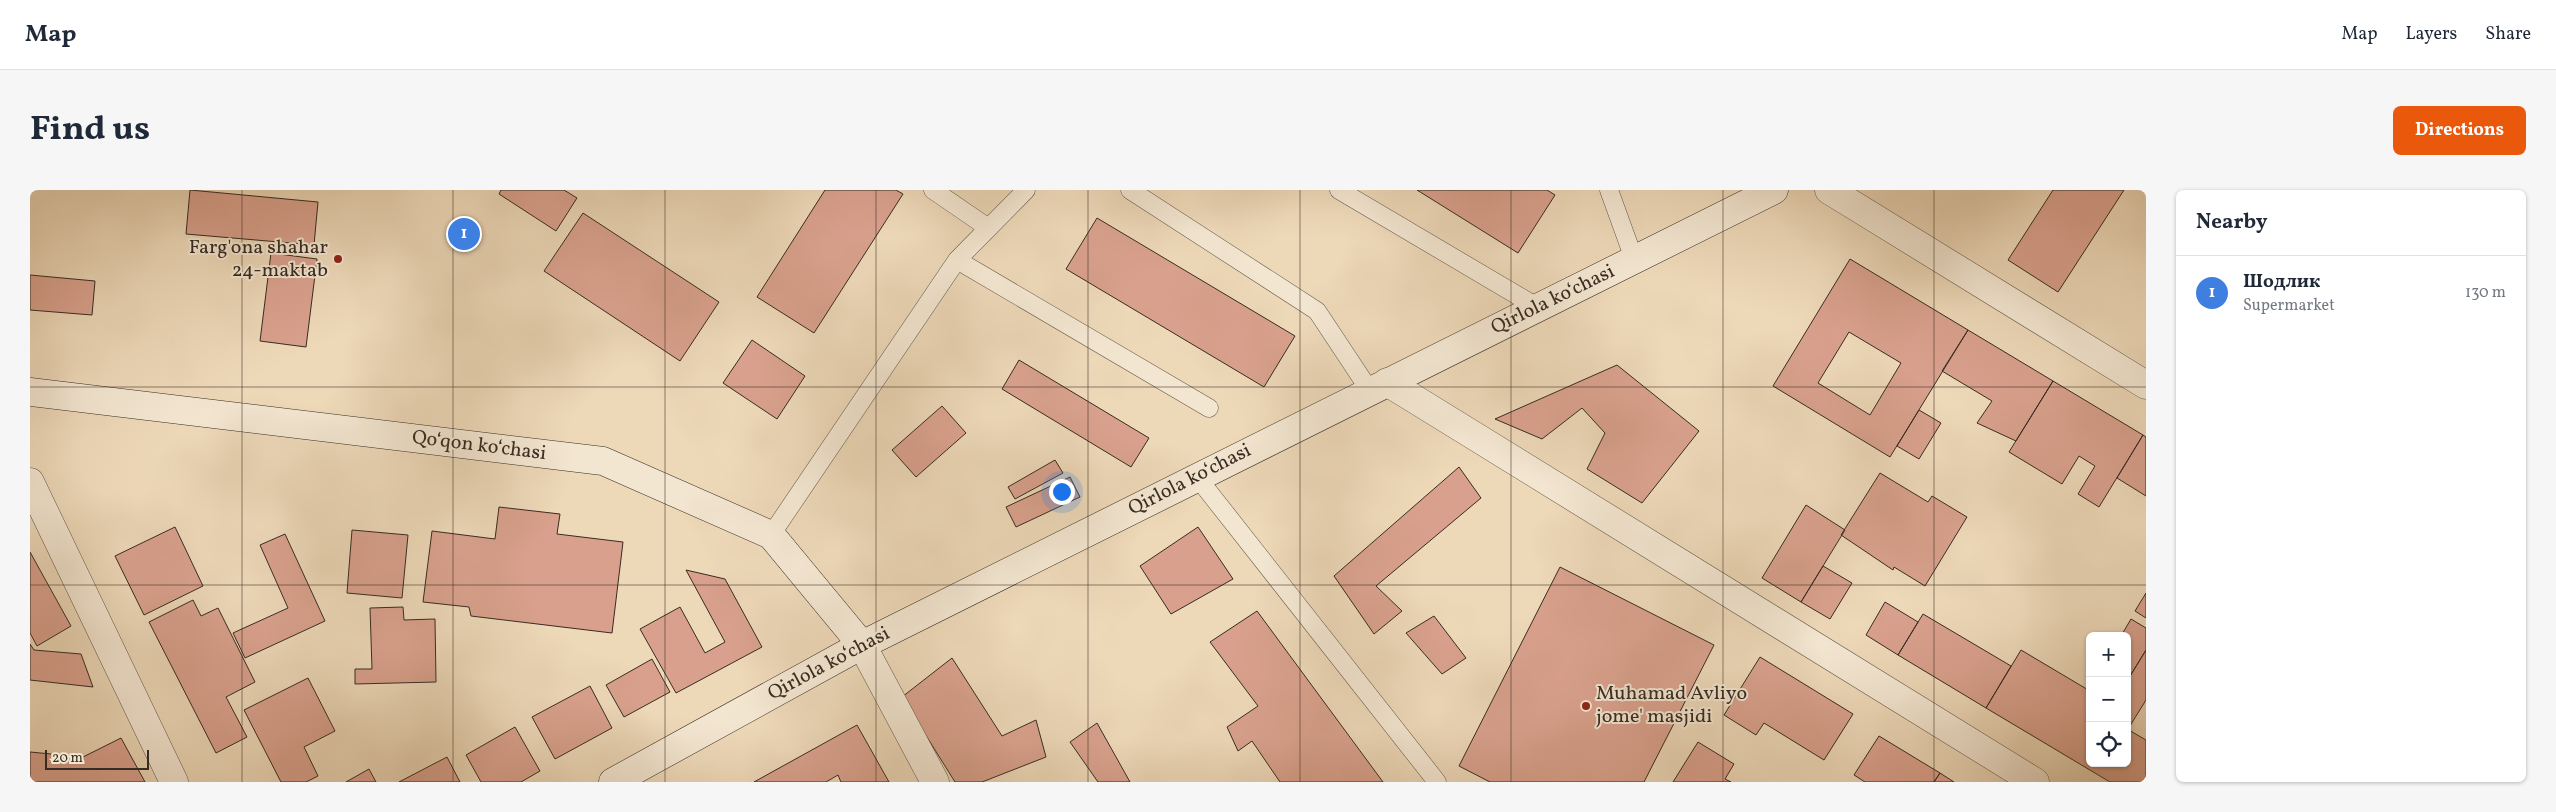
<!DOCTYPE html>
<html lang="en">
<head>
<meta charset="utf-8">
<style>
	body { margin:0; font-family:Vollkorn,serif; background:#f6f6f7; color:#1f2937 }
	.controls { position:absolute; right:15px; bottom:15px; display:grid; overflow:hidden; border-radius:8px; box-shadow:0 1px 4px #0004 }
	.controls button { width:45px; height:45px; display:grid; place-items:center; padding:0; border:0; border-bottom:1px solid #e0e1e3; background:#fff; color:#1f2937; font:25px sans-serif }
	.scale { position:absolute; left:15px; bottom:12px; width:104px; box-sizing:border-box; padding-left:5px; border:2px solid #372c22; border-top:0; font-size:14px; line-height:18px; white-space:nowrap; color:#372c22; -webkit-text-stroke:4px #f3e6d1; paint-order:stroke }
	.you { position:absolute; left:1031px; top:301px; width:18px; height:18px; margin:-12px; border:4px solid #fff; border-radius:50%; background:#1a73e8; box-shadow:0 0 0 8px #1a73e833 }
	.badge { display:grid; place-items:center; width:32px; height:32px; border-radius:50%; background:#ea580c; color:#fff; font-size:16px; font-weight:700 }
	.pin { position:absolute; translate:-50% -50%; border:2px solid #fff; box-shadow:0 1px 5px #0006 }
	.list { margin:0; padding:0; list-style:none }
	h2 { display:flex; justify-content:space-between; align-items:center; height:65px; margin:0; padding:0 20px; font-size:21px }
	h2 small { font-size:16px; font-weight:400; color:#747a83 }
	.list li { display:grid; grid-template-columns:32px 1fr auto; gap:15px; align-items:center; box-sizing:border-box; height:75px; padding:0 20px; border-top:1px solid #e0e1e3 }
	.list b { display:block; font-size:19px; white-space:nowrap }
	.list p { margin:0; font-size:16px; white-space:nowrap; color:#747a83 }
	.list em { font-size:16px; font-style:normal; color:#747a83 }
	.icon { flex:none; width:28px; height:28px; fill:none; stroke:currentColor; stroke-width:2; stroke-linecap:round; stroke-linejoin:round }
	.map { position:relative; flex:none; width:2116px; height:592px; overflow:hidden; border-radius:8px }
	header { display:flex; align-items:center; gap:30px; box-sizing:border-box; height:70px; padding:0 25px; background:#fff; border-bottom:1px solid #e0e1e3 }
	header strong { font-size:24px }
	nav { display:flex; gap:28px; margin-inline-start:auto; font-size:18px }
	.intro { display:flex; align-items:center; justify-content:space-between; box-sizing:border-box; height:120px; padding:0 30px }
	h1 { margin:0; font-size:35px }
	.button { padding:12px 22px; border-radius:8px; background:#ea580c; color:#fff; font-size:18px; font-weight:700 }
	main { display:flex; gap:30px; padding:0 30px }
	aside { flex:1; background:#fff; border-radius:8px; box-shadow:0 1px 4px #0004 }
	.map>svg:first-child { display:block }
	.building { fill:#d9a18d; stroke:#372c22; fill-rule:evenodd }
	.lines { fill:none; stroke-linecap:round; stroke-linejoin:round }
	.lane-casing { stroke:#645748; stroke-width:19 }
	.street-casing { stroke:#645748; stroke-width:29 }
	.secondary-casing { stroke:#372c22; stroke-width:29 }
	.lane { stroke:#f3e6d1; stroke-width:18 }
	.street { stroke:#f3e6d1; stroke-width:28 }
	.secondary { stroke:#f3e6d1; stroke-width:28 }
	.grid { fill:none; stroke:#372c22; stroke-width:1; stroke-opacity:0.55 }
	.poi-dot { fill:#8f2418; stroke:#f3e6d1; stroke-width:2 }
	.labels { text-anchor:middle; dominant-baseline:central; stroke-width:4; stroke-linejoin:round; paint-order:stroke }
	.poi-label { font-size:20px; fill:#372c22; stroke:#f3e6d1; text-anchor:end }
	.street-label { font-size:20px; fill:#372c22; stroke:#f3e6d1 }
</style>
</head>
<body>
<header>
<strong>Map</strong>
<nav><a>Map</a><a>Layers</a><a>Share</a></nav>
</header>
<div class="intro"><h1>Find us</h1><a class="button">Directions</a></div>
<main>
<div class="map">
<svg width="2116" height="592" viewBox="0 0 2116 592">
	<rect width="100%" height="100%" fill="#edd8b8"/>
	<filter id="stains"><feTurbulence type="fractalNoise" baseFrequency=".004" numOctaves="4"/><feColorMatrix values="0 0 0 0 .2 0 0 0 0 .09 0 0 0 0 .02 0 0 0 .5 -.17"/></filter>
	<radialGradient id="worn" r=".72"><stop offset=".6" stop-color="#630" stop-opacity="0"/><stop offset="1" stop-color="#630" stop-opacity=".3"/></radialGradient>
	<path class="building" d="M 160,0 L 288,12 L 284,55 L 156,44 Z
		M 471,0 L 534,0 L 547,8 L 526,41 L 469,4 Z
		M 795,0 L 866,0 L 873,4 L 784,143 L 727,107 Z
		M 1387,0 L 1517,0 L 1525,5 L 1488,63 Z
		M 2023,0 L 2094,0 L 2028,102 L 1978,70 Z
		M 553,23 L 689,112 L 650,171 L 514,81 Z
		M 1067,28 L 1265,146 L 1234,197 L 1036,79 Z
		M 241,63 L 287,69 L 276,157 L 230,151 Z
		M 1820,69 L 1938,140 L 1860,267 L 1743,196 ZM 1819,142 L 1871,173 L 1840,225 L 1788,193 Z
		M 0,85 L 65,91 L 62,125 L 0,120 Z
		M 1938,140 L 2023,191 L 1986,251 L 1947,233 L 1962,211 L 1912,181 Z
		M 722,150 L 775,186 L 747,229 L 693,193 Z
		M 989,170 L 1119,248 L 1101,277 L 972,199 Z
		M 1587,175 L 1669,241 L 1612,313 L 1557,279 L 1575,243 L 1552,218 L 1512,249 L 1465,229 Z
		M 2023,191 L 2113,245 L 2069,317 L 2048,304 L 2065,276 L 2049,266 L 2032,294 L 1979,262 Z
		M 912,216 L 936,243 L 886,287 L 862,260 Z
		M 1889,220 L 1911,233 L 1889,269 L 1867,256 Z
		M 2113,245 L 2116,247 L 2116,306 L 2087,288 Z
		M 1025,270 L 1033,283 L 985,309 L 978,297 Z
		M 1429,277 L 1451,308 L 1346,396 L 1372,421 L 1344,444 L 1304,386 Z
		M 1850,283 L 1898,312 L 1902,306 L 1937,327 L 1895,396 L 1864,377 L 1863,380 L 1811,345 Z
		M 1040,287 L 1050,307 L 986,337 L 976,317 Z
		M 1776,315 L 1815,340 L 1771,412 L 1732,388 Z
		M 469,317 L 530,324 L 527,344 L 593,352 L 582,443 L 441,426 L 439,417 L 393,412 L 402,341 L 465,349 Z
		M 145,337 L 173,396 L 114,425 L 85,366 Z
		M 1168,337 L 1203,389 L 1141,424 L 1110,376 Z
		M 322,340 L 378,345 L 372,408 L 317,403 Z
		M 255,344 L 295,431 L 215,468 L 203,443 L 258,418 L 230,355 Z
		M 0,362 L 41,436 L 7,456 L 0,443 Z
		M 1793,376 L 1822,393 L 1800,429 L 1771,412 Z
		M 1530,377 L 1684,455 L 1614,592 L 1460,592 L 1429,576 Z
		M 656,380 L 695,389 L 732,457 L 646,503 L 610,439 L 650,417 L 675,463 L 695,452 Z
		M 2116,403 L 2116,428 L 2105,421 Z
		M 163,410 L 171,426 L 188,418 L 225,492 L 196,507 L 217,547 L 186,563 L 119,432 Z
		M 1855,412 L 1888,432 L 1868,465 L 1836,445 Z
		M 373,417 L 374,430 L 405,429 L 406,492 L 325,494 L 325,479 L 342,479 L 340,418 Z
		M 1227,421 L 1353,592 L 1250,592 L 1222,551 L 1208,561 L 1197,537 L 1228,516 L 1180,452 Z
		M 1893,424 L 1981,476 L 1956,518 L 1868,465 Z
		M 1404,426 L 1436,468 L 1412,484 L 1376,443 Z
		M 2101,429 L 2116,438 L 2116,460 L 2097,491 L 2097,446 L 2091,446 Z
		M 0,454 L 4,460 L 51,464 L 63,497 L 0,490 Z
		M 1991,460 L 2060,501 L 2060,573 L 2097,573 L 2097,539 L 2116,550 L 2116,592 L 2080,592 L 1956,518 Z
		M 2116,460 L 2116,510 L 2098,539 L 2097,491 Z
		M 1730,467 L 1823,524 L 1794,570 L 1734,533 L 1726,545 L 1694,525 Z
		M 922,468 L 972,546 L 1006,530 L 1016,567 L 952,592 L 925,592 L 872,507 Z
		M 622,469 L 640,502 L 594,527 L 576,495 Z
		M 278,488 L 305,541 L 274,557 L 288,586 L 276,592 L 251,592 L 214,520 Z
		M 560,496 L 582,538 L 525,569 L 502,527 Z
		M 1067,533 L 1100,592 L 1068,592 L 1040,552 Z
		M 827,535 L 859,592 L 811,592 L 808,585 L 796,592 L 724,592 Z
		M 485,537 L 510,581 L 491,592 L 451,592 L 436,565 Z
		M 1849,546 L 1910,583 L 1904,592 L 1835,592 L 1824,585 Z
		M 91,548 L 115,592 L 0,592 L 0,562 L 53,567 Z
		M 1668,552 L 1704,574 L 1695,589 L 1701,592 L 1643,592 Z
		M 417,567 L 430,592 L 369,592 Z
		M 339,579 L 346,592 L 316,592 Z
		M 1910,583 L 1924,592 L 1904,592 Z"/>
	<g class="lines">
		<g class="lane-casing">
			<path id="lane" d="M 903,0 L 957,37
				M 1100,0 L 1287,121 L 1340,201
				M 1309,0 L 1507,117
				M 1579,0 L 1604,69
				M 927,70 L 1179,218
				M 1167,287 L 1407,592
				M 741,345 L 927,70 L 996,0"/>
		</g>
		<g class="street-casing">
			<path id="street" d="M 1799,0 L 2116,195
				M 1357,192 L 2005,592
				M 0,292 L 144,592
				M 832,455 L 905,592"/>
		</g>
		<g class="secondary-casing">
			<path id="secondary" d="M 0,202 L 573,271 L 741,345 L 832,455
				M 583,592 L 832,455 L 1744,0"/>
		</g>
		<use href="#lane" class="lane"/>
		<use href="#street" class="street"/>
		<use href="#secondary" class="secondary"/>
	</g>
	<path class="grid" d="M 212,0 L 212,592M 423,0 L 423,592M 635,0 L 635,592M 846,0 L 846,592M 1058,0 L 1058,592M 1270,0 L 1270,592M 1481,0 L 1481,592M 1693,0 L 1693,592M 1904,0 L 1904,592M 0,197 L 2116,197M 0,395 L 2116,395"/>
	<g class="poi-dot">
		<circle cx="308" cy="69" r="5"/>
		<circle cx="1556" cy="516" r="5"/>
	</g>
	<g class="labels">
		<g class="poi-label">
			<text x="298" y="58">Farg'ona shahar<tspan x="298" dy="23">24-maktab</tspan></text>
			<text x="1566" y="504" text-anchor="start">Muhamad Avliyo<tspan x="1566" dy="23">jome' masjidi</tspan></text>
		</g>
		<g class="street-label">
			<text transform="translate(1523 110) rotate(-26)">Qirlola koʻchasi</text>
			<text transform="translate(449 256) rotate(7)">Qoʻqon koʻchasi</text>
			<text transform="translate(1160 290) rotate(-27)">Qirlola koʻchasi</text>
			<text transform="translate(799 474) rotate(-28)">Qirlola koʻchasi</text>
		</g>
	</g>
	<rect width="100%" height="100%" filter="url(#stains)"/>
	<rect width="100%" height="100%" fill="url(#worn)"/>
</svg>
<div class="controls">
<button>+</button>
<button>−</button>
<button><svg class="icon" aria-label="locate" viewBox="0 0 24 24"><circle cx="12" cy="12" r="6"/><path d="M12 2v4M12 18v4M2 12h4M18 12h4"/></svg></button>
</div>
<div class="scale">20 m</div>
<div class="you"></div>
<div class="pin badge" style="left:434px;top:44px;background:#3f7fe0">1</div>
</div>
<aside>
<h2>Nearby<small></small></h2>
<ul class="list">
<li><span class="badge" style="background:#3f7fe0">1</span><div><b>Шодлик</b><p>Supermarket</p></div><em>130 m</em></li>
</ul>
</aside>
</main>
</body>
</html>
